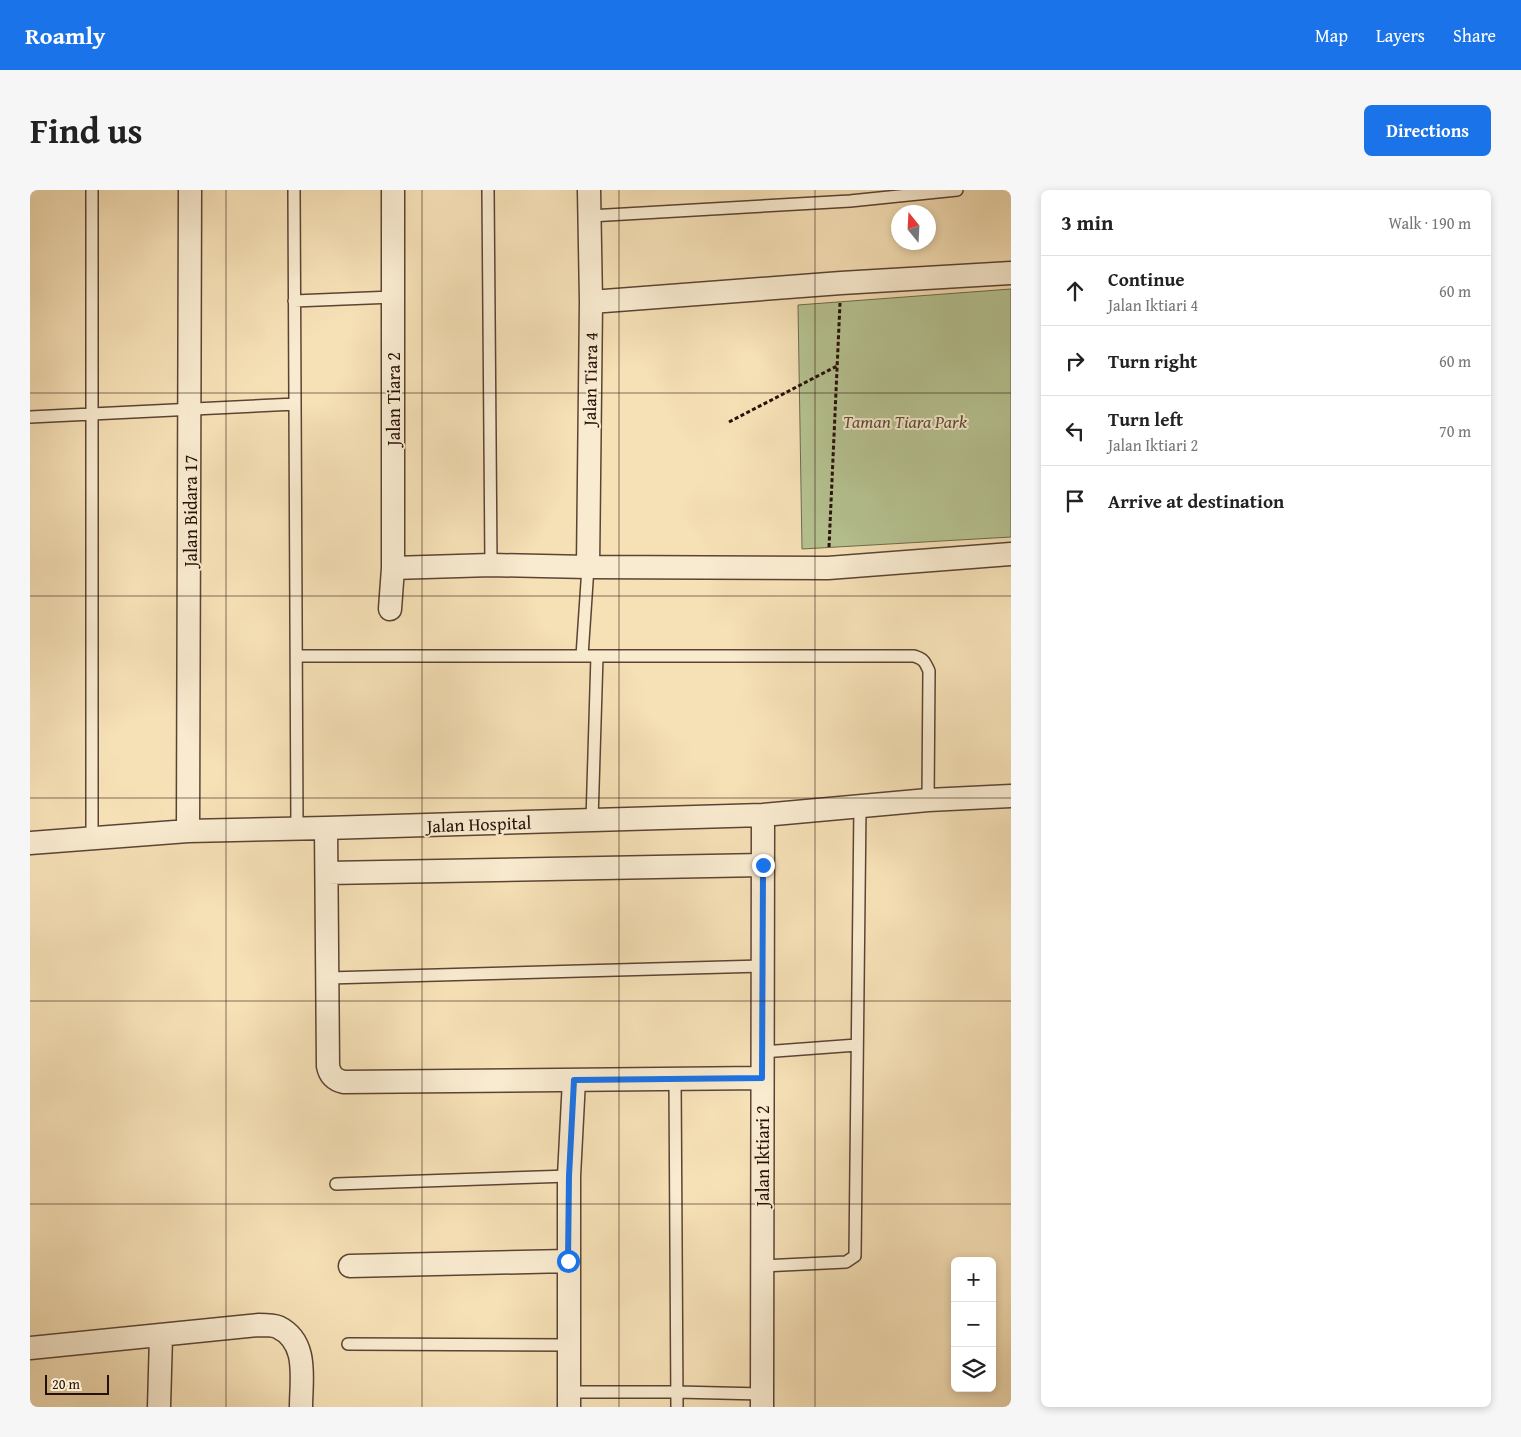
<!DOCTYPE html>
<html lang="en">
<head>
<meta charset="utf-8">
<style>
	body { margin:0; font-family:"Gentium Book Plus",serif; background:#f6f6f6; color:#222 }
	.controls { position:absolute; right:15px; bottom:15px; display:grid; overflow:hidden; border-radius:8px; box-shadow:0 2px 8px #0003 }
	.controls button { width:45px; height:45px; display:grid; place-items:center; padding:0; border:0; border-bottom:1px solid #e0e0e0; background:#fff; color:#222; font:25px sans-serif }
	.compass { position:absolute; left:861px; top:15px; width:45px; height:45px; border-radius:50%; background:#fff; box-shadow:0 2px 8px #0003; rotate:342deg }
	.scale { position:absolute; left:15px; bottom:12px; width:64px; box-sizing:border-box; padding-left:5px; border:2px solid #271008; border-top:0; font-size:14px; line-height:18px; white-space:nowrap; color:#271008; -webkit-text-stroke:4px #f9ebd0; paint-order:stroke }
	.stop { position:absolute; width:15px; height:15px; margin:-11px; border:4px solid #1a73e8; border-radius:50%; background:#fff }
	.stop.end { background:#1a73e8; border-color:#fff; box-shadow:0 1px 5px #0008 }
	.list { margin:0; padding:0; list-style:none }
	h2 { display:flex; justify-content:space-between; align-items:center; height:65px; margin:0; padding:0 20px; font-size:21px }
	h2 small { font-size:16px; font-weight:400; color:#767676 }
	.list li { display:grid; grid-template-columns:32px 1fr auto; gap:15px; align-items:center; box-sizing:border-box; height:70px; padding:0 20px; border-top:1px solid #e0e0e0 }
	.list b { display:block; font-size:19px; white-space:nowrap }
	.list p { margin:0; font-size:16px; white-space:nowrap; color:#767676 }
	.list em { font-size:16px; font-style:normal; color:#767676 }
	.icon { flex:none; width:28px; height:28px; fill:none; stroke:currentColor; stroke-width:2; stroke-linecap:round; stroke-linejoin:round }
	.map { position:relative; flex:none; width:981px; height:1217px; overflow:hidden; border-radius:8px }
	header { display:flex; align-items:center; gap:30px; box-sizing:border-box; height:70px; padding:0 25px; background:#1a73e8; color:#fff }
	header strong { font-size:24px }
	nav { display:flex; gap:28px; margin-inline-start:auto; font-size:18px }
	.intro { display:flex; align-items:center; justify-content:space-between; box-sizing:border-box; height:120px; padding:0 30px }
	h1 { margin:0; font-size:35px }
	.button { padding:12px 22px; border-radius:8px; background:#1a73e8; color:#fff; font-size:18px; font-weight:700 }
	main { display:flex; gap:30px; padding:0 30px }
	aside { flex:1; background:#fff; border-radius:8px; box-shadow:0 2px 8px #0003 }
	.map>svg:first-child { display:block }
	.green { fill:#b6c392; stroke:#6e6a4d }
	.lines { fill:none; stroke-linecap:round; stroke-linejoin:round }
	.lane-casing { stroke:#5b4434; stroke-width:14 }
	.street-casing { stroke:#5b4434; stroke-width:25 }
	.path { stroke:#271008; stroke-width:3; stroke-dasharray:4 2.5; stroke-linecap:butt }
	.lane { stroke:#f9ebd0; stroke-width:11 }
	.street { stroke:#f9ebd0; stroke-width:22 }
	.route { stroke:#1a73e8; stroke-width:6 }
	.grid { fill:none; stroke:#271008; stroke-width:1; stroke-opacity:0.55 }
	.labels { text-anchor:middle; dominant-baseline:central; stroke-width:4; stroke-linejoin:round; paint-order:stroke }
	.street-label { font-size:18px; fill:#271008; stroke:#f9ebd0 }
	.park-label { font-size:18px; font-style:italic; fill:#594f38; stroke:#f9ebd0 }
</style>
</head>
<body>
<header>
<strong>Roamly</strong>
<nav><a>Map</a><a>Layers</a><a>Share</a></nav>
</header>
<div class="intro"><h1>Find us</h1><a class="button">Directions</a></div>
<main>
<div class="map">
<svg width="981" height="1217" viewBox="0 0 981 1217">
	<rect width="100%" height="100%" fill="#f6e0b6"/>
	<filter id="stains"><feTurbulence type="fractalNoise" baseFrequency=".004" numOctaves="4"/><feColorMatrix values="0 0 0 0 .2 0 0 0 0 .09 0 0 0 0 .02 0 0 0 .5 -.17"/></filter>
	<radialGradient id="worn" r=".72"><stop offset=".6" stop-color="#630" stop-opacity="0"/><stop offset="1" stop-color="#630" stop-opacity=".3"/></radialGradient>
	<path class="green" d="M 981,99 L 981,347 L 772,359 L 768,115 Z"/>
	<g class="lines">
		<g class="lane-casing">
			<path id="lane" d="M 264,0 L 267,639
				M 458,0 L 461,375
				M 560,26 L 820,11 L 927,0
				M 264,111 L 363,107
				M 0,227 L 265,214
				M 267,466 L 884,466 C 894,469 895,472 899,481 L 898,610
				M 552,466 L 558,377
				M 562,630 L 567,466
				M 62,648 L 62,0
				M 298,788 L 732,776
				M 732,862 L 827,855
				M 645,888 L 647,1217
				M 306,994 L 539,986
				M 732,1076 L 816,1072 L 825,1066 L 830,616
				M 318,1154 L 539,1155
				M 540,1202 L 647,1202 L 732,1204"/>
		</g>
		<g class="street-casing">
			<path id="street" d="M 561,112 L 811,93 L 981,83
				M 558,377 L 561,112 L 559,0
				M 363,378 L 461,375 L 558,377 L 798,378 L 981,364
				M 360,419 L 363,378 L 363,0
				M 296,638 L 298,876 C 300,886 305,890 314,892 L 732,888
				M 158,641 L 160,0
				M 0,653 L 158,641 L 296,638 L 733,625 L 898,610 L 981,606
				M 297,683 L 733,675
				M 320,1076 L 538,1071
				M 0,1158 L 229,1135 C 235,1135 243,1135 248,1137 C 279,1152 271,1189 271,1217
				M 129,1217 L 131,1146
				M 539,1217 L 539,986 L 544,890
				M 732,1217 L 733,625"/>
		</g>
		<path class="path" d="M 699,232 L 807,176
			M 799,357 L 810,113"/>
		<use href="#lane" class="lane"/>
		<use href="#street" class="street"/>
	</g>
	<g class="lines">
		<path class="route" d="M 538,1071 L 539,986 L 544,890 L 732,888 L 733,675"/>
	</g>
	<path class="grid" d="M 196,0 L 196,1217M 392,0 L 392,1217M 589,0 L 589,1217M 785,0 L 785,1217M 0,203 L 981,203M 0,406 L 981,406M 0,608 L 981,608M 0,811 L 981,811M 0,1014 L 981,1014"/>
	<g class="labels">
		<g class="street-label">
			<text transform="translate(560 189) rotate(-89)">Jalan Tiara 4</text>
			<text transform="translate(363 209) rotate(-90)">Jalan Tiara 2</text>
			<text transform="translate(160 321) rotate(-90)">Jalan Bidara 17</text>
			<text transform="translate(449 634) rotate(-2)">Jalan Hospital</text>
			<text transform="translate(732 966) rotate(-90)">Jalan Iktiari 2</text>
		</g>
		<g class="park-label">
			<text x="875" y="231">Taman Tiara Park</text>
		</g>
	</g>
	<rect width="100%" height="100%" filter="url(#stains)"/>
	<rect width="100%" height="100%" fill="url(#worn)"/>
</svg>
<div class="controls">
<button>+</button>
<button>−</button>
<button><svg class="icon" aria-label="layers" viewBox="0 0 24 24"><path d="M12 4l9 5-9 5-9-5zM3 14l9 5 9-5"/></svg></button>
</div>
<svg class="compass" viewBox="-18 -18 36 36"><path d="M0-13l5 13h-10z" fill="#e53935"/><path d="M0 13l5-13h-10z" fill="#767676"/></svg>
<div class="scale">20 m</div>
<div class="stop" style="left:538px;top:1071px"></div>
<div class="stop end" style="left:733px;top:675px"></div>
</div>
<aside>
<h2>3 min<small>Walk · 190 m</small></h2>
<ul class="list">
<li><svg class="icon" aria-label="ahead" viewBox="0 0 24 24"><path d="M12 20V5M6 11l6-6 6 6"/></svg><div><b>Continue</b><p>Jalan Iktiari 4</p></div><em>60 m</em></li>
<li><svg class="icon" aria-label="right" viewBox="0 0 24 24"><path d="M7 20v-9h11M14 6l5 5-5 5"/></svg><div><b>Turn right</b></div><em>60 m</em></li>
<li><svg class="icon" aria-label="left" viewBox="0 0 24 24"><path d="M17 20v-9H6M10 6l-5 5 5 5"/></svg><div><b>Turn left</b><p>Jalan Iktiari 2</p></div><em>70 m</em></li>
<li><svg class="icon" aria-label="arrive" viewBox="0 0 24 24"><path d="M6 21V4h12l-3 4 3 4H6"/></svg><div><b>Arrive at destination</b></div></li>
</ul>
</aside>
</main>
</body>
</html>
